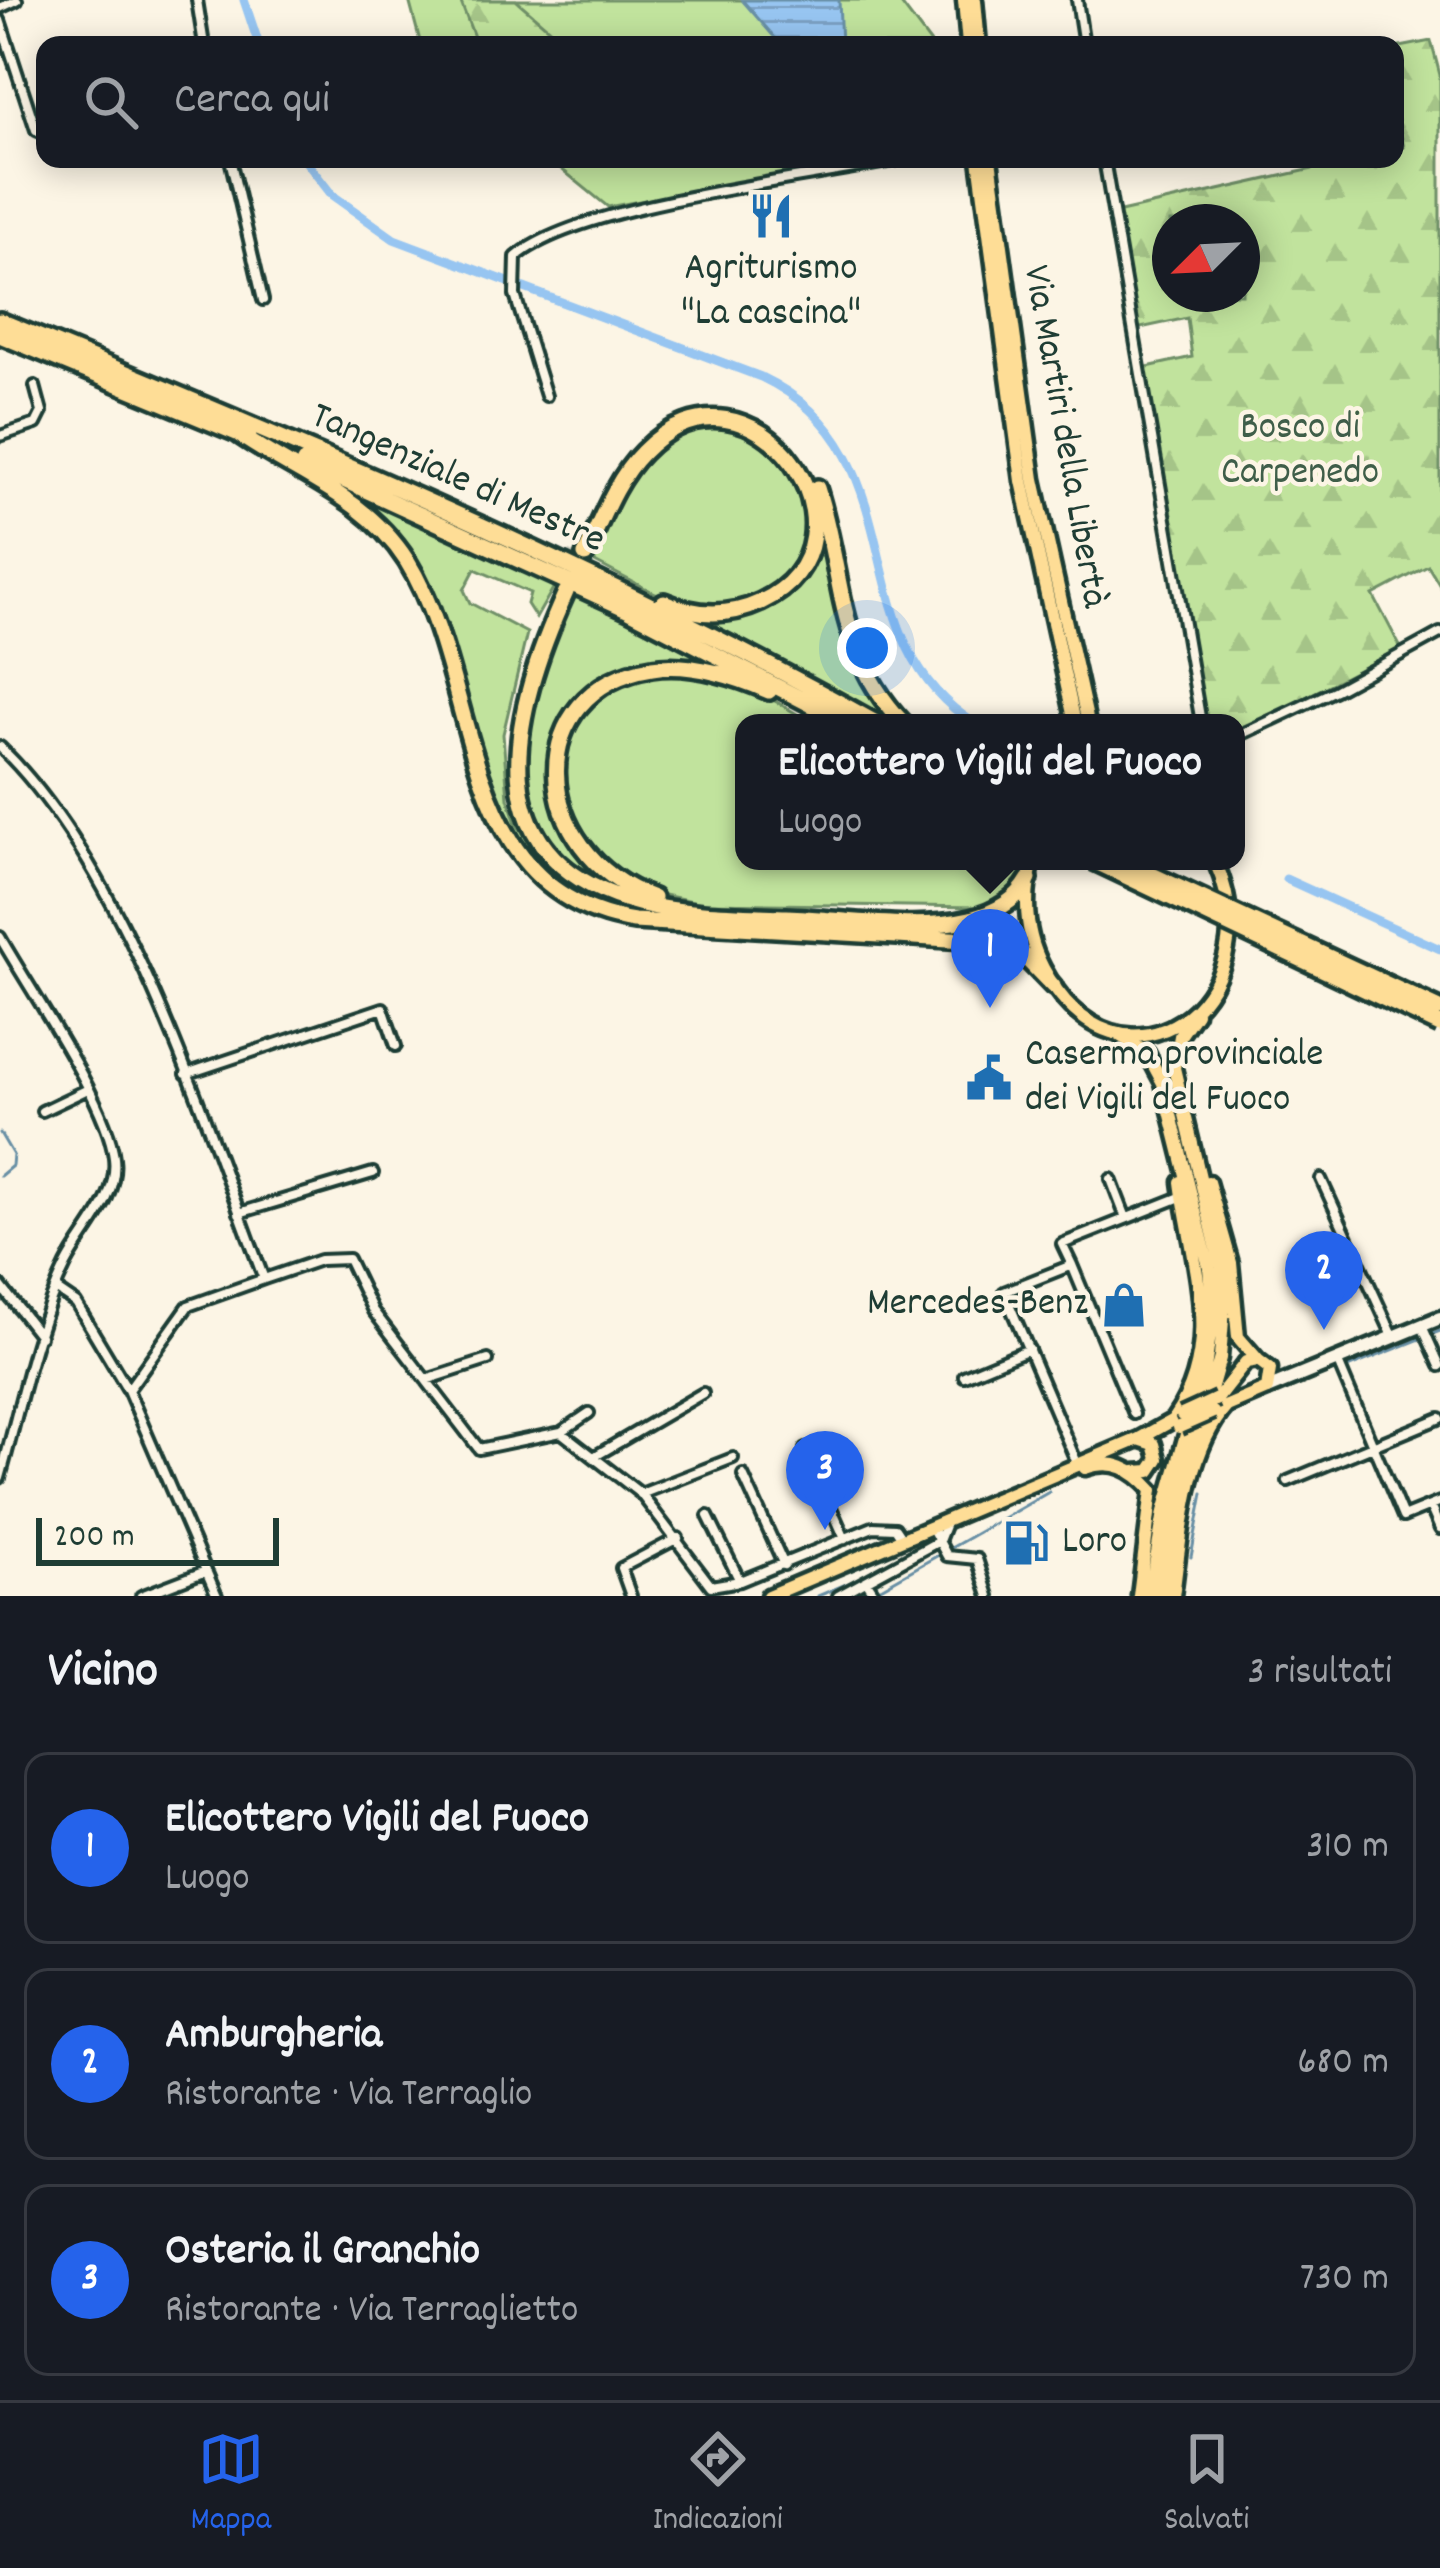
<!DOCTYPE html>
<html lang="it">
<head>
<meta charset="utf-8">
<style>
	body { margin:0; font-family:Dekko,sans-serif; background:#20242c; color:#f1f3f6 }
	.compass { position:absolute; left:1152px; top:204px; width:108px; height:108px; border-radius:50%; background:#171b24; box-shadow:0 6px 30px #0003; rotate:246deg }
	.scale { position:absolute; left:36px; bottom:30px; width:243px; box-sizing:border-box; padding-left:12px; border:6px solid #1f3d34; border-top:0; font-size:33px; line-height:42px; white-space:nowrap; color:#1f3d34; -webkit-text-stroke:9px #fcf5e5; paint-order:stroke }
	.you { position:absolute; left:867px; top:648px; width:42px; height:42px; margin:-30px; border:9px solid #fff; border-radius:50%; background:#1a73e8; box-shadow:0 0 0 18px #1a73e833 }
	.badge { display:grid; place-items:center; width:78px; height:78px; border-radius:50%; background:#2563eb; color:#fff; font-size:39px; font-weight:700 }
	.pin { position:absolute; translate:-50% -99px; filter:drop-shadow(0 3px 6px #0008) }
	.pin::after { content:''; position:absolute; top:63px; width:42px; height:36px; background:inherit; clip-path:polygon(0 0,100% 0,50% 100%) }
	.popup { position:absolute; left:735px; top:714px; width:510px; height:156px; box-sizing:border-box; display:grid; place-content:center; border-radius:24px; background:#171b24; filter:drop-shadow(0 3px 9px #0005); font-size:39px; white-space:nowrap; color:#9ea1a6 }
	.popup b { font-size:45px; color:#f1f3f6 }
	.popup::after { content:''; position:absolute; left:50%; top:100%; margin-left:-24px; border:24px solid transparent; border-top-color:#171b24 }
	.list { margin:0; padding:0; list-style:none }
	h2 { display:flex; justify-content:space-between; align-items:center; height:156px; margin:0; padding:0 48px; font-size:51px }
	h2 small { font-size:39px; font-weight:400; color:#9ea1a6 }
	.list li { display:grid; grid-template-columns:78px 1fr auto; gap:36px; align-items:center; box-sizing:border-box; height:192px; margin:0 24px 24px; padding:0 24px; border:3px solid #363941; border-radius:24px }
	.list b { display:block; font-size:45px; white-space:nowrap }
	.list p { margin:0; font-size:39px; white-space:nowrap; color:#9ea1a6 }
	.list em { font-size:39px; font-style:normal; color:#9ea1a6 }
	.icon { flex:none; width:66px; height:66px; fill:none; stroke:currentColor; stroke-width:2; stroke-linecap:round; stroke-linejoin:round }
	.map { position:relative; flex:none; width:1440px; height:1596px; overflow:hidden }
	.search { position:absolute; background:#171b24; box-shadow:0 6px 30px #0003; left:36px; right:36px; top:36px; height:132px; display:flex; align-items:center; gap:30px; box-sizing:border-box; padding:0 42px; border-radius:24px; color:#9ea1a6; font-size:45px }
	.sheet { height:804px; background:#171b24 }
	nav { display:flex; justify-content:space-around; align-items:center; box-sizing:border-box; height:168px; border-top:3px solid #363941; background:#171b24; font-size:33px; color:#9ea1a6 }
	nav a { display:grid; justify-items:center; gap:6px }
	nav .on { color:#2563eb }
	.map>svg:first-child { display:block }
	.green { fill:#c1e39d; stroke:#709068; stroke-width:3 }
	.forest { fill:url(#forest-firs); stroke:#709068; stroke-width:3; fill-rule:evenodd }
	.water { fill:url(#water-rules); stroke:#678fa5; stroke-width:3 }
	.lines { fill:none; stroke-linecap:round; stroke-linejoin:round }
	.stream { stroke:#678fa5; stroke-width:3 }
	.canal { stroke:#97c5f1; stroke-width:9 }
	.highway-tunnel { stroke:#d0d0c2; stroke-width:15; stroke-dasharray:15 8; stroke-linecap:butt }
	.street-casing { stroke:#1f3d34; stroke-width:16 }
	.secondary-casing { stroke:#1f3d34; stroke-width:21 }
	.primary-casing { stroke:#1f3d34; stroke-width:21 }
	.highway-casing { stroke:#1f3d34; stroke-width:24 }
	.street { stroke:#fcf5e5; stroke-width:8 }
	.secondary { stroke:#fcf5e5; stroke-width:12 }
	.primary { stroke:#fedd96; stroke-width:12 }
	.highway { stroke:#fedd96; stroke-width:15 }
	.primary-bridge-casing { stroke:#1f3d34; stroke-width:21; stroke-linecap:butt }
	.highway-bridge-casing { stroke:#1f3d34; stroke-width:24; stroke-linecap:butt }
	.primary-bridge { stroke:#fedd96; stroke-width:12 }
	.highway-bridge { stroke:#fedd96; stroke-width:15 }
	.labels { text-anchor:middle; dominant-baseline:central; stroke-width:9; stroke-linejoin:round; paint-order:stroke }
	.poi-label { font-size:39px; fill:#1f3d34; stroke:#fcf5e5; text-anchor:start }
	.park-label { font-size:39px; fill:#3f5e49; stroke:#fcf5e5 }
	.street-label { font-size:39px; fill:#1f3d34; stroke:#fcf5e5 }
</style>
</head>
<body>
<div class="map">
<svg width="1440" height="1596" viewBox="0 0 1440 1596">
	<defs>
		<pattern id="forest-firs" width="22" height="20" patternUnits="userSpaceOnUse" patternTransform="scale(3)"><rect width="22" height="20" fill="#c1e39d"/><path d="M5 1l3.5 6h-7zM16 11l3.5 6h-7z" fill="#a5c488"/></pattern>
		<pattern id="water-rules" width="6" height="5" patternUnits="userSpaceOnUse" patternTransform="scale(3)"><rect width="6" height="5" fill="#97c5f1"/><path d="M0 2.5h6" fill="none" stroke="#7ba1c4"/></pattern>
	</defs>
	<rect width="100%" height="100%" fill="#fcf5e5"/>
	<filter id="ink" filterUnits="userSpaceOnUse"><feTurbulence type="fractalNoise" baseFrequency=".00833" numOctaves="2"/><feDisplacementMap in="SourceGraphic" scale="24" xChannelSelector="R" yChannelSelector="G"/><feConvolveMatrix kernelMatrix="1 2 1 2 8 2 1 2 1" color-interpolation-filters="sRGB"/></filter>
	<g filter="url(#ink)">
		<path class="green" d="M 409,0 L 898,0 L 932,45 L 421,45 Z
			M 549,159 L 863,159 L 608,207 Z
			M 710,413 C 833,421 810,524 840,607 C 854,647 879,685 898,723 L 700,621 L 795,577 C 802,553 817,519 814,495 C 800,404 692,400 636,450 L 677,420 Z
			M 711,422 L 751,430 L 801,480 C 803,497 808,519 806,536 C 797,591 729,621 680,603 C 648,592 617,573 587,558 C 623,487 628,446 711,422 Z
			M 352,491 L 555,585 L 536,618 L 527,604 L 530,593 L 475,569 L 464,590 L 470,603 L 527,633 L 503,734 L 508,798 L 516,823 L 541,859 L 612,909 C 486,888 464,683 421,585 C 407,551 360,525 352,491 Z
			M 570,593 L 722,664 L 719,668 L 689,664 L 586,696 L 551,780 C 554,845 588,843 613,885 C 548,862 517,804 521,737 C 523,697 556,633 570,593 Z
			M 695,672 L 758,691 L 812,723 L 744,723 L 744,861 L 1025,861 L 1017,884 L 980,907 L 702,903 L 654,893 L 584,851 L 559,795 L 570,729 L 596,697 L 638,673 Z"/>
		<path class="forest" d="M 460,0 L 516,0 L 568,45 L 477,45 Z
			M 1431,41 L 1440,75 L 1440,586 L 1428,566 L 1373,595 L 1401,648 L 1236,733 L 1236,723 L 1204,723 L 1143,368 L 1192,357 L 1187,318 L 1136,329 L 1116,213 L 1357,159 L 1395,159 L 1395,150 L 1404,147 L 1395,107 L 1395,48 ZM 1170,222 L 1242,222 L 1242,294 L 1170,294 Z"/>
		<path class="water" d="M 742,0 L 839,0 L 841,45 L 751,45 L 777,40 Z"/>
		<g class="lines">
			<path class="stream" d="M 0,1133 L 13,1155 L 12,1166 L 0,1176
				M 1347,1368 L 1440,1331
				M 1191,1557 L 1203,1493
				M 875,1582 L 879,1589 L 1049,1492
				M 818,1596 L 870,1574
				M 1130,1596 L 1142,1524"/>
			<path class="canal" d="M 244,0 L 259,45
				M 304,159 L 332,195 L 394,239 L 761,377 C 923,454 837,637 974,723
				M 1286,879 L 1440,949"/>
			<path class="highway-tunnel" d="M 559,588 L 577,552"/>
			<g class="street-casing">
				<path id="street" d="M 197,0 L 204,45
					M 1077,0 L 1084,45
					M 0,8 L 17,0
					M 0,20 L 36,130 L 45,134
					M 230,159 L 263,300
					M 1104,159 L 1201,723
					M 546,396 L 515,295 L 516,257 C 579,203 814,178 903,159
					M 0,436 L 36,424 L 42,412 L 35,386
					M 1236,737 L 1336,690 L 1440,633
					M 0,747 C 127,869 202,1116 264,1279 L 320,1260 L 348,1259 L 373,1311 L 479,1449 L 561,1432 L 641,1494 L 711,1586 L 740,1581 L 873,1527 L 895,1528 L 903,1540
					M 0,937 C 30,990 108,1103 114,1158 C 119,1199 83,1231 66,1265 C 34,1330 20,1408 0,1478
					M 186,1074 L 383,1008 L 396,1046
					M 42,1111 L 86,1090
					M 1111,1179 L 1126,1218
					M 1321,1179 L 1393,1336
					M 239,1213 L 373,1173
					M 1072,1265 L 1062,1244 L 1183,1196
					M 0,1285 L 40,1336
					M 57,1290 L 76,1303 L 128,1390
					M 1422,1326 L 1440,1366
					M 1337,1360 L 1403,1517 L 1440,1502
					M 964,1376 L 1029,1349
					M 426,1380 L 488,1360
					M 561,1432 L 589,1413
					M 805,1449 L 845,1539
					M 597,1455 L 703,1393
					M 1077,1463 L 1004,1292 L 1072,1265 L 1134,1414
					M 743,1475 L 784,1565
					M 1288,1481 L 1440,1418
					M 641,1494 L 733,1458
					M 1430,1506 L 1440,1529
					M 708,1516 L 740,1581
					M 932,1528 L 947,1556 L 977,1559 L 989,1596
					M 867,1582 L 876,1596
					M 141,1596 L 206,1571
					M 217,1596 L 128,1390 L 188,1306 L 264,1279
					M 631,1596 L 621,1568 L 678,1538
					M 838,1596 L 939,1541 L 946,1523"/>
			</g>
			<g class="secondary-casing">
				<path id="secondary" d="M 1267,1389 L 1440,1318"/>
			</g>
			<g class="primary-casing">
				<path id="primary" d="M 964,0 L 968,45
					M 975,0 L 979,45
					M 979,159 L 1022,481 L 1075,723
					M 990,159 L 1034,479 L 1088,723
					M 1033,861 C 1023,898 1025,934 1043,968 C 1120,1113 1277,1000 1215,861
					M 1116,1033 L 1147,1053 L 1163,1083 L 1209,1267 L 1213,1314 L 1205,1368 L 1164,1512 L 1150,1596
					M 1208,1182 L 1231,1263 L 1238,1337 L 1258,1360
					M 1217,1399 L 1246,1362 L 1258,1360 L 1270,1369 L 1267,1389 L 1220,1409
					M 1174,1418 C 1225,1344 1191,1261 1181,1182
					M 1085,1468 C 1114,1458 1133,1469 1152,1490 L 1139,1596
					M 1135,1472 L 1150,1471 L 1158,1459 L 1154,1444 L 1139,1439
					M 768,1596 L 1139,1439 L 1182,1415
					M 1162,1596 L 1175,1514 L 1220,1358 L 1224,1307 L 1221,1266 L 1174,1068 L 1180,1036 L 1196,1013
					M 1173,1596 C 1181,1537 1186,1451 1227,1406"/>
			</g>
			<g class="highway-casing">
				<path id="highway" d="M 0,321 C 298,443 595,566 876,723
					M 0,335 L 249,438
					M 240,435 C 300,476 366,497 407,561 C 483,684 453,892 634,921 L 984,941 L 1022,954 L 1053,986
					M 304,462 L 629,610 L 847,723
					M 817,488 C 845,575 835,651 903,723
					M 585,555 C 601,521 615,480 643,452 C 752,340 891,540 761,602 C 729,617 696,616 664,602
					M 566,592 C 512,711 470,861 642,904 C 689,915 739,915 787,917 C 845,919 914,932 970,919 C 995,913 1016,902 1029,879
					M 653,898 C 528,852 521,689 652,668 C 690,662 734,676 769,691"/>
			</g>
			<use href="#street" class="street"/>
			<use href="#secondary" class="secondary"/>
			<use href="#primary" class="primary"/>
			<use href="#highway" class="highway"/>
			<g class="primary-bridge-casing">
				<path id="primary-bridge" d="M 1182,1415 L 1217,1399
					M 1179,1427 L 1213,1412"/>
			</g>
			<g class="highway-bridge-casing">
				<path id="highway-bridge" d="M 1094,861 L 1440,1025
					M 1122,861 L 1440,1009"/>
			</g>
			<use href="#primary-bridge" class="primary-bridge"/>
			<use href="#highway-bridge" class="highway-bridge"/>
		</g>
	</g>
	<defs>
		<g id="restaurant-bare" transform="scale(3.6)"><path d="M-5-6h1v4h1v-4h1v4h1v-4h1v5L-1.5 .5V6h-2V.5L-5-1ZM5-6V6H3V1.5H1.5Q1.5-4 5-6Z" fill="#1f6fb2" stroke="#fcf5e5" stroke-width="2.5" paint-order="stroke"/></g>
		<g id="civic-bare" transform="scale(3.6)"><path d="M-.6-6.5H3V-4.5H.6V-3L4-1V1h2V6H-6V1h2V-1L-.6-3ZM-1.2 2.5V6h2.4V2.5Z" fill="#1f6fb2" stroke="#fcf5e5" stroke-width="2.5" paint-order="stroke"/></g>
		<g id="shop-bare" transform="scale(3.6)"><path d="M-5-2.5h2.3a2.7 3.5 0 0 1 5.4 0H5L5.5 6h-11ZM-1.5-2.5h3a1.5 2.3 0 0 0-3 0Z" fill="#1f6fb2" stroke="#fcf5e5" stroke-width="2.5" paint-order="stroke"/></g>
		<g id="fuel-bare" transform="scale(3.6)"><path d="M-5.5-6h7V0h2V4h1.3V-2.5L3-4.5l.8-.8L6-3V5H2.5V1h-1V6h-7ZM-4.2-4.7v3.2H.2V-4.7Z" fill="#1f6fb2" stroke="#fcf5e5" stroke-width="2.5" paint-order="stroke"/></g>
	</defs>
	<g fill-rule="evenodd">
		<use href="#restaurant-bare" x="771" y="216"/>
		<use href="#civic-bare" x="989" y="1078"/>
		<use href="#shop-bare" x="1124" y="1305"/>
		<use href="#fuel-bare" x="1026" y="1543"/>
	</g>
	<g class="labels">
		<g class="poi-label">
			<text x="771" y="270" text-anchor="middle">Agriturismo<tspan x="771" dy="45">"La cascina"</tspan></text>
			<text x="1025" y="1056">Caserma provinciale<tspan x="1025" dy="45">dei Vigili del Fuoco</tspan></text>
			<text x="1088" y="1305" text-anchor="end">Mercedes-Benz</text>
			<text x="1062" y="1543">Loro</text>
		</g>
		<g class="park-label">
			<text x="1300" y="429">Bosco di<tspan x="1300" dy="45">Carpenedo</tspan></text>
		</g>
		<g class="street-label">
			<text transform="translate(1063 437) rotate(80)">Via Martiri della Libertà</text>
			<text transform="translate(457 480) rotate(24)">Tangenziale di Mestre</text>
		</g>
	</g>
</svg>
<svg class="compass" viewBox="-18 -18 36 36"><path d="M0-13l5 13h-10z" fill="#e53935"/><path d="M0 13l5-13h-10z" fill="#9ea1a6"/></svg>
<div class="scale">200 m</div>
<div class="you"></div>
<div class="pin badge" style="left:990px;top:1008px">1</div>
<div class="popup"><b>Elicottero Vigili del Fuoco</b>Luogo</div>
<div class="pin badge" style="left:1324px;top:1330px">2</div>
<div class="pin badge" style="left:825px;top:1530px">3</div>
<div class="search"><svg class="icon" aria-label="search" viewBox="0 0 24 24"><circle cx="10" cy="10" r="6"/><path d="M15 15l6 6"/></svg>Cerca qui</div>
</div>
<section class="sheet">
<h2>Vicino<small>3 risultati</small></h2>
<ul class="list">
<li><span class="badge">1</span><div><b>Elicottero Vigili del Fuoco</b><p>Luogo</p></div><em>310 m</em></li>
<li><span class="badge">2</span><div><b>Amburgheria</b><p>Ristorante · Via Terraglio</p></div><em>680 m</em></li>
<li><span class="badge">3</span><div><b>Osteria il Granchio</b><p>Ristorante · Via Terraglietto</p></div><em>730 m</em></li>
</ul>
</section>
<nav>
<a class="on"><svg class="icon" aria-label="map" viewBox="0 0 24 24"><path d="M3 6l6-2 6 2 6-2v14l-6 2-6-2-6 2zM9 4v14M15 6v14"/></svg>Mappa</a>
<a><svg class="icon" aria-label="directions" viewBox="0 0 24 24"><path d="M12 3l9 9-9 9-9-9zM9 14v-3h6M13 9l2 2-2 2"/></svg>Indicazioni</a>
<a><svg class="icon" aria-label="saved" viewBox="0 0 24 24"><path d="M7 4h10v16l-5-4-5 4z"/></svg>Salvati</a>
</nav>
</body>
</html>
